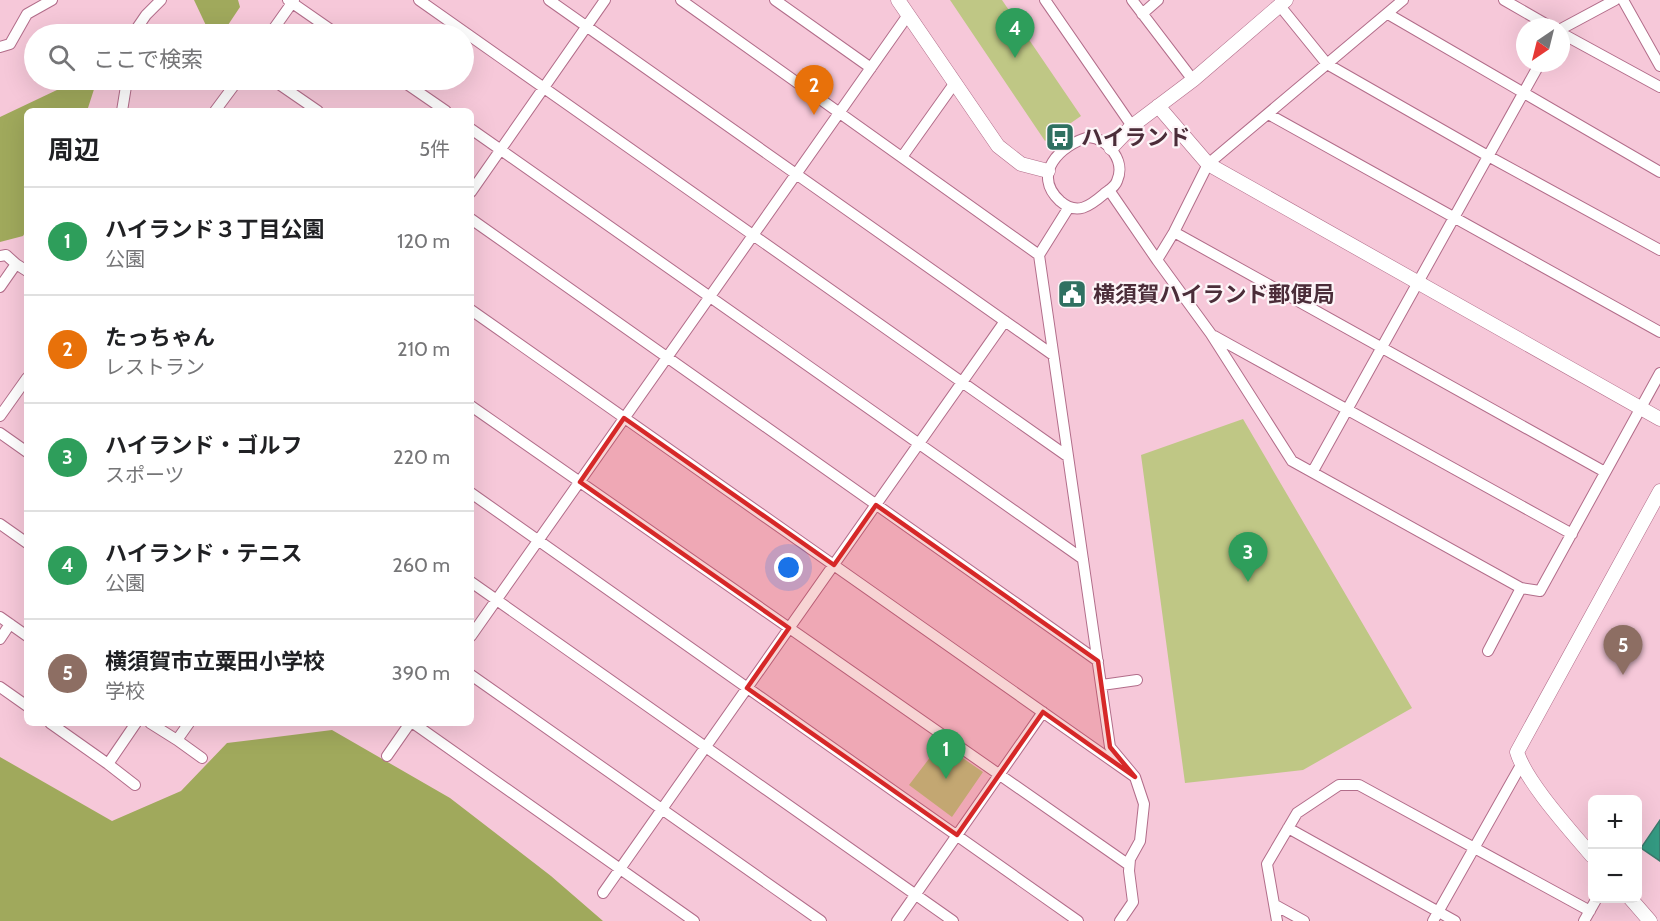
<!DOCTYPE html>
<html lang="ja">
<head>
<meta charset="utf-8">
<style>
	body { margin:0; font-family:Cabin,"Noto Sans JP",sans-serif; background:#f6f6f6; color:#202124 }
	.controls { position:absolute; right:18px; bottom:18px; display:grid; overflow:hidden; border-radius:9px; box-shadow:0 6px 24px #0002 }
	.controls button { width:54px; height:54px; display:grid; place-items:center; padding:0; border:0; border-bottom:2px solid #e0e0e0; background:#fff; color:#202124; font:30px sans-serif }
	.compass { position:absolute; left:1516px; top:18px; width:54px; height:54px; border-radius:50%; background:#fff; box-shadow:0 6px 24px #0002; rotate:215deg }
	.you { position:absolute; left:789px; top:568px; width:21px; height:21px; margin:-15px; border:4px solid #fff; border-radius:50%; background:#1a73e8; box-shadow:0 0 0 9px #1a73e833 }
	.badge { display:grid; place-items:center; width:39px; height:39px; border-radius:50%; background:#307161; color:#fff; font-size:20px; font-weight:700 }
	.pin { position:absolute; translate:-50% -50px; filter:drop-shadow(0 2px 3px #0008) }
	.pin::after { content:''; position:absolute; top:32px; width:21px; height:18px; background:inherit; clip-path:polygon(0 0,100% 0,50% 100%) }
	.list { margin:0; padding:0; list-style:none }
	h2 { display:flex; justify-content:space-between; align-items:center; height:78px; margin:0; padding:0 24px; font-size:26px }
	h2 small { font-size:20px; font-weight:400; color:#757577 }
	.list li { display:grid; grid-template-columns:39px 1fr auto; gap:18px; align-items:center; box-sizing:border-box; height:108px; padding:0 24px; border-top:2px solid #e0e0e0 }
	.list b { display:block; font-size:22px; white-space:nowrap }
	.list p { margin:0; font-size:20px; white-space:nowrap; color:#757577 }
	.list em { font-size:20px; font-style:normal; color:#757577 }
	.icon { flex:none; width:33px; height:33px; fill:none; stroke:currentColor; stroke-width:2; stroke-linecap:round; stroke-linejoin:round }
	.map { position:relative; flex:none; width:1660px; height:921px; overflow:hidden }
	.search { position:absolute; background:#fff; box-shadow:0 6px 24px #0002; left:24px; top:24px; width:450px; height:66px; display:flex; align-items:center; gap:15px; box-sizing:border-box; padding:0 21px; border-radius:33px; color:#757577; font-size:22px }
	.panel { position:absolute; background:#fff; box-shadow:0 6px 24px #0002; left:24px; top:108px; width:450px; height:618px; border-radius:9px }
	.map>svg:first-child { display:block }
	.green { fill:#bfc785 }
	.forest { fill:#a0a95c }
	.water { fill:#349b83; stroke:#3b7a6d; stroke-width:1.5 }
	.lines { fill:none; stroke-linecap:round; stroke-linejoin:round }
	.minor-casing { stroke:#b26d8a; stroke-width:12 }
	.tertiary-casing { stroke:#b26d8a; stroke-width:15 }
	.minor { stroke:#fff; stroke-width:10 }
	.tertiary { stroke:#fff; stroke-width:14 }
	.marked { fill:#d62828; fill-opacity:0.2; stroke:#d62828; stroke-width:4.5; stroke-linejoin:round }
	.labels { text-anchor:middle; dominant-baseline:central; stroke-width:4.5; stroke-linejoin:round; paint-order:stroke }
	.poi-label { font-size:22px; font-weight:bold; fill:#4b2d39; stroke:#fdf5f8; text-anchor:start }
</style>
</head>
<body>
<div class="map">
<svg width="1660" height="921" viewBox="0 0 1660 921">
	<rect width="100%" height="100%" fill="#f6c8d9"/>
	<path class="green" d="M 950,0 L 1002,0 L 1081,116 L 1045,141 Z
		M 1243,419 L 1412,708 L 1303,770 L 1185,783 L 1141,455 Z
		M 941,743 L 983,772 L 952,817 L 909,785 Z"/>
	<path class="forest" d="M 194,0 L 238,0 L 240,7 L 222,34 L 210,34 Z
		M 78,80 L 97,80 L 87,111 L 27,111 L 27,229 L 23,236 L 0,242 L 0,117 Z
		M 332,730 L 450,798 L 551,876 L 603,921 L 0,921 L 0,757 L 112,821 L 181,791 L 227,743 Z"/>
	<path class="water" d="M 1660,820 L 1660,861 L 1641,848 Z"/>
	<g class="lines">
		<g class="minor-casing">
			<path id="minor" d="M 288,0 L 337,34
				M 419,0 L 1067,456
				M 549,0 L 1053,355
				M 681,0 L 1039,255
				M 775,0 L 871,68
				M 1045,0 L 1132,126
				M 1132,0 L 1193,80
				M 1504,0 L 1551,27
				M 1623,0 L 1660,66
				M 1280,6 L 1327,64 L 1488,156 L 1660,250
				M 1142,14 L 1158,0
				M 1388,14 L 1660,172
				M 1561,29 L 1615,0
				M 1561,33 L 1660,87
				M 133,34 L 146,15 L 161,0
				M 270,34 L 294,0
				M 0,47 L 10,44 L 27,14 L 52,0
				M 273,80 L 318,111
				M 401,80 L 446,111
				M 122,111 L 127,80
				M 215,111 L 238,80
				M 1270,115 L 1660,332
				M 471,129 L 1083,559
				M 1089,137 C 1108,139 1126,161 1117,181 C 1115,187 1109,190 1104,194 C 1090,206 1077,216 1060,201 C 1031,174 1060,145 1089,137 Z
				M 902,157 L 954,84
				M 1109,190 L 1157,260 L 1211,334 L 1292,461 L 1521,588
				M 471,192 L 605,0
				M 1069,207 L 1039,255 L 1110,747 L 1135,777 L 1144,804 L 1140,841 L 1130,859 L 1129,871 L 1133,902 L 1120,921
				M 471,219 L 1098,661
				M 1174,232 L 1605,472
				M 0,256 L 6,255 L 16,264
				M 1157,260 L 1174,232 L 1208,164 L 1403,0
				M 0,287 L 16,264 L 27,271
				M 471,310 L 1135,777
				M 1214,336 L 1572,534
				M 471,406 L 1129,865
				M 0,416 L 27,378
				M 0,433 L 27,452
				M 1313,471 L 1540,63
				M 471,493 L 1078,921
				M 0,524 L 27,543
				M 471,582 L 953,921
				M 0,617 L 27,636
				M 471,636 L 908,15
				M 0,639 L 10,624
				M 1488,651 L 1521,588 L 1540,591 L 1660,373
				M 471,675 L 821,921
				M 1102,685 L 1137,680
				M 0,687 L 27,706
				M 50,723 L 108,764 L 136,723
				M 150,723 L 177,740 L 189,723
				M 413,723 L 694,921
				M 177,740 L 202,758
				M 387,756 L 410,723
				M 108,764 L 135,785
				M 1288,828 L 1455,921
				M 603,893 L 1005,321
				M 1275,905 L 1304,921
				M 897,921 L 1043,712
				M 1277,921 L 1267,864 L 1297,813 L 1339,785 L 1359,785 L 1590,911
				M 1433,921 L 1521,765
				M 1584,921 L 1597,898"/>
		</g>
		<g class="tertiary-casing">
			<path id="tertiary" d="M 898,0 L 998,146 L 1021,164 L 1048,171
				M 1158,106 L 1208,164 L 1660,419
				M 1111,148 L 1132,126 L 1193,80 L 1286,0
				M 1592,856 C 1571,831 1526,782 1517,752 L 1660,491
				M 1630,898 L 1650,921"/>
		</g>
		<use href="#minor" class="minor"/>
		<use href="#tertiary" class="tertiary"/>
	</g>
	<path class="marked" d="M 624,418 L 834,565 L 876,505 L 1098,661 L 1110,747 L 1135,777 L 1043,712 L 957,835 L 747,688 L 789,628 L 580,482 Z"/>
	<defs>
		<g id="bus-square" transform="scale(1.5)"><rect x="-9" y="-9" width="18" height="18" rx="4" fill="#307161" stroke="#fdf5f8"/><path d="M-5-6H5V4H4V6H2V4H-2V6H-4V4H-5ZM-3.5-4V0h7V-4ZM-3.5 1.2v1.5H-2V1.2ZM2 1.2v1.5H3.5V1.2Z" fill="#fff"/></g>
		<g id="civic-square" transform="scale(1.5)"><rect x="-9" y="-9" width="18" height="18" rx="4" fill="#307161" stroke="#fdf5f8"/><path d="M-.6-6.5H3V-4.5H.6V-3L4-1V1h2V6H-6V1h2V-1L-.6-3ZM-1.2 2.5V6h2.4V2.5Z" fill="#fff"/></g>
	</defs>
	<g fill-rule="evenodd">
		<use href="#bus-square" x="1060" y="137"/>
		<use href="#civic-square" x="1072" y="294"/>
	</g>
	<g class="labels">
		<g class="poi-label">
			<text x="1081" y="137">ハイランド</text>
			<text x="1093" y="294">横須賀ハイランド郵便局</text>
		</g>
	</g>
</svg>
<div class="controls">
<button>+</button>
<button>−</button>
</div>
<svg class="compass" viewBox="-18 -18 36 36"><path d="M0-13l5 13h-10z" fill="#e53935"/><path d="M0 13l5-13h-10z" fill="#757577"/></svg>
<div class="you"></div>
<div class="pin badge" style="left:946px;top:779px;background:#2e9e5b">1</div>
<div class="pin badge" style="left:814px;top:115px;background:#e8710a">2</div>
<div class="pin badge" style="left:1248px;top:582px;background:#2e9e5b">3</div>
<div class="pin badge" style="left:1015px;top:58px;background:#2e9e5b">4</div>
<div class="pin badge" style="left:1623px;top:675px;background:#8d6e63">5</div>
<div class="search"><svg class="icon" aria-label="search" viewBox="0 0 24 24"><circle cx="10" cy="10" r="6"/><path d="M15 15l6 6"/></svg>ここで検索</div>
<section class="panel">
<h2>周辺<small>5件</small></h2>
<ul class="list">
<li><span class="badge" style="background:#2e9e5b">1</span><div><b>ハイランド３丁目公園</b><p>公園</p></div><em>120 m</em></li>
<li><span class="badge" style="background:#e8710a">2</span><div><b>たっちゃん</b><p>レストラン</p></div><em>210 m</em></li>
<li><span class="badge" style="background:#2e9e5b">3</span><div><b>ハイランド・ゴルフ</b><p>スポーツ</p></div><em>220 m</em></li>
<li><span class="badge" style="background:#2e9e5b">4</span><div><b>ハイランド・テニス</b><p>公園</p></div><em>260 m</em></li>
<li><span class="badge" style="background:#8d6e63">5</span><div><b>横須賀市立粟田小学校</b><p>学校</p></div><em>390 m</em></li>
</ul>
</section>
</div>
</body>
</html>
